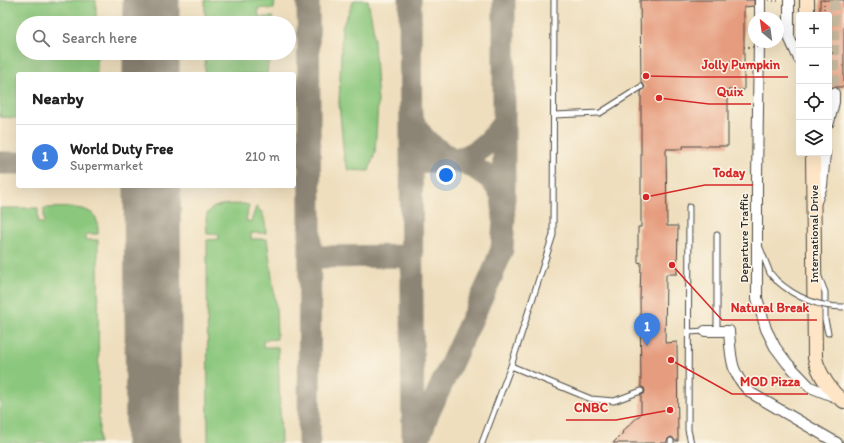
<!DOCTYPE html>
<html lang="en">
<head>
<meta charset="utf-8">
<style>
	body { margin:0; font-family:Itim,sans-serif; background:#f2f2f2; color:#222 }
	.controls { position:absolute; right:12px; top:12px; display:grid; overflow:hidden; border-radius:4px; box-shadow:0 4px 16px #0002 }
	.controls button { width:36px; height:36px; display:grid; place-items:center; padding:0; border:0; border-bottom:1px solid #e0e0e0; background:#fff; color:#222; font:20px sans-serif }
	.compass { position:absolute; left:748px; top:12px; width:36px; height:36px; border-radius:50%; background:#fff; box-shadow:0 4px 16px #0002; rotate:331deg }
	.you { position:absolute; left:446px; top:175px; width:14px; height:14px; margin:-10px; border:3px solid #fff; border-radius:50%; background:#1a73e8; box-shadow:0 0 0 6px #1a73e833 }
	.badge { display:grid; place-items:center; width:26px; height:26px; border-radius:50%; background:#d93025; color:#fff; font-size:13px; font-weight:700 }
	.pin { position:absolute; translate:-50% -33px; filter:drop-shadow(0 1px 2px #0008) }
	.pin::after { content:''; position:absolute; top:21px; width:14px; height:12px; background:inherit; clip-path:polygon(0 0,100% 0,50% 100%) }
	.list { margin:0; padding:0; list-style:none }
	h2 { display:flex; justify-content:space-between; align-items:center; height:52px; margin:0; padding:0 16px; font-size:17px }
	h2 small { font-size:13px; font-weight:400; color:#767676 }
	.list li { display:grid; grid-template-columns:26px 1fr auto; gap:12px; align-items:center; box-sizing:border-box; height:64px; padding:0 16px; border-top:1px solid #e0e0e0 }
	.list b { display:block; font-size:15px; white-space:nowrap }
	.list p { margin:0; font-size:13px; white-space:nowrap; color:#767676 }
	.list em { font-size:13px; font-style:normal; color:#767676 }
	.icon { flex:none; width:22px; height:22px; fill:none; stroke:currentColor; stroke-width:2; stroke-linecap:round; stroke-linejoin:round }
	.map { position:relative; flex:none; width:844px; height:443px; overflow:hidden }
	.search { position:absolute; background:#fff; box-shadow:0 4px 16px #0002; left:16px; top:16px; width:280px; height:44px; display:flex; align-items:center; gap:10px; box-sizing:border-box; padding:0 14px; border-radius:22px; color:#767676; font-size:15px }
	.panel { position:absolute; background:#fff; box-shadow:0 4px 16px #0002; left:16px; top:72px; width:280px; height:116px; border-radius:4px }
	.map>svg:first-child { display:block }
	.green { fill:#8bc77d; stroke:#5b7954 }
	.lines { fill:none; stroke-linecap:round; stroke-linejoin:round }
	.taxiway { stroke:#8c8474; stroke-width:23 }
	.runway { stroke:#8c8474; stroke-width:57 }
	.building { fill:#e69c7e }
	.street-tunnel { stroke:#c7baa0; stroke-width:10; stroke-dasharray:10 5; stroke-linecap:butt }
	.lane-casing { stroke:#484641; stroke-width:7 }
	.street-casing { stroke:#484641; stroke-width:12 }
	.secondary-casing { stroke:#484641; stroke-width:16 }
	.path { stroke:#484641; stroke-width:1.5; stroke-dasharray:1 3; stroke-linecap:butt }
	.lane { stroke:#fff; stroke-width:5 }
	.street { stroke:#fff; stroke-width:10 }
	.secondary { stroke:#fde5c5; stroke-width:14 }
	.lane-bridge-casing { stroke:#484641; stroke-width:7; stroke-linecap:butt }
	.path-bridge { stroke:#484641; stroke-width:1.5; stroke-dasharray:1 3; stroke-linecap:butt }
	.lane-bridge { stroke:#fff; stroke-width:5 }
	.labels { text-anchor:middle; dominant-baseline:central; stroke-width:3; stroke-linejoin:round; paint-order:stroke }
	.street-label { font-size:12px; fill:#2b2b2b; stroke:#fcf5e5 }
	.leader { fill:none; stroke:#d62828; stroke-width:1.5 }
	.callout-dot { fill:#d62828; stroke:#fcf5e5; stroke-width:1.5 }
	.callout-label { font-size:13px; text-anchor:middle; font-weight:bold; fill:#d62828; stroke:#fcf5e5; stroke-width:3; stroke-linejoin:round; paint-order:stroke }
</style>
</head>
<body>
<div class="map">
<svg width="844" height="443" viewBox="0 0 844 443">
	<rect width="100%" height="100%" fill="#fcf5e5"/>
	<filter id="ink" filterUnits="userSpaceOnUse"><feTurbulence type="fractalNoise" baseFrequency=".025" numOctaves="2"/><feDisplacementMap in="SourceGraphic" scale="8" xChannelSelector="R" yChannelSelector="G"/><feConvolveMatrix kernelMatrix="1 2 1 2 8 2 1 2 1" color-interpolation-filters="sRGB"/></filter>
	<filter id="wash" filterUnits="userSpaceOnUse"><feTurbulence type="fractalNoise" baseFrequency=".012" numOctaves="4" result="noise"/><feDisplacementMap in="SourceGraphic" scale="16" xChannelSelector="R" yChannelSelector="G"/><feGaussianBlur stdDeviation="0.9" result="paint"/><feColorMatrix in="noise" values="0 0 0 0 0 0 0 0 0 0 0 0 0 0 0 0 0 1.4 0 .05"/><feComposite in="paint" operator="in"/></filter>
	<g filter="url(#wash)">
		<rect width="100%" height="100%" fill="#eedebd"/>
		<path class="green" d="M 0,0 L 96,0 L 96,23 L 23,23 L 23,53 L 97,53 L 97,74 L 18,74 L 18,118 L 0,117 Z
			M 205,0 L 275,0 L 274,9 L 258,8 L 259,17 L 273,17 L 272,23 L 205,23 Z
			M 354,0 L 368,0 L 373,27 L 378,102 L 375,153 L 369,171 L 348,170 L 344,158 L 339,103 L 342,27 Z
			M 205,53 L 269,53 L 267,74 L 205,74 Z
			M 244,204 L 249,205 L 246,220 L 251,222 L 256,207 C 265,212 265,223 266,233 L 251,233 L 251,239 L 267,239 L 276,307 L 277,339 L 263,340 L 263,347 L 278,347 L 281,443 L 208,443 L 207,240 L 219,239 L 219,234 L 207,234 C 207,229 206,223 206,218 C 209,201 232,205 244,204 Z
			M 0,208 L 38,208 L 38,223 L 44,223 L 44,208 C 58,208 89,204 96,218 C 98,223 98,229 98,234 L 86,234 L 86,240 L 98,240 L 99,443 L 0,443 Z"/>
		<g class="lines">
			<path class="taxiway" d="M 308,0 L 310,215 L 309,443
				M 410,0 L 413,443
				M 411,116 C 421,139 432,148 455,160 C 479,154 491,142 504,121
				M 411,162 L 455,160 L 463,162 L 475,168 L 491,179 L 502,195 L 504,218 L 502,249 L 492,275 L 427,416 L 418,441
				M 0,163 L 18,163
				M 139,186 L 147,200 L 153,216
				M 504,200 L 504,0
				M 153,216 L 157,200 L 165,186
				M 310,257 L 412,256"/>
			<path class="runway" d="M 151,0 L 151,23
				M 151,53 L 151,74
				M 152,186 L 154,443"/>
		</g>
		<g id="blocks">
			<path class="building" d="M 640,0 L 754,0 L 754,6 L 744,7 L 744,90 L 728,90 L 728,146 L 683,146 L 683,149 L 666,149 L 667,226 L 678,226 L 677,274 L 666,274 L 665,343 L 677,342 L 678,441 L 675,441 L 673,438 L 671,437 L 668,439 L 666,443 L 613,443 L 623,433 L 622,432 L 641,414 L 641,395 L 644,394 L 645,391 L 644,388 L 641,387 L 640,298 L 641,262 L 638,263 L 638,227 L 641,227 L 641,92 L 645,87 L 644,85 L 641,83 Z
				M 820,0 L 844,0 L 844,87 L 829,87 L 829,15 L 820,15 Z"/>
		</g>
	</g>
	<g filter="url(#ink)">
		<use href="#blocks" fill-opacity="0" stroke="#484641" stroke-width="1"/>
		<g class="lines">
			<path class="street-tunnel" d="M 834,0 L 834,93"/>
			<g class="lane-casing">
				<path id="lane" d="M 554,115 L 600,113 L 641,87
					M 689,207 L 688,430 L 691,443
					M 760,248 L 770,273 L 776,280
					M 819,277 L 825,292 L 825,320 L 828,333
					M 717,331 L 717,235
					M 689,332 L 705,331
					M 511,366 L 591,399 L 614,401 L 641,391
					M 671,441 L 671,443
					M 482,443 L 511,366 L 553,235 L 554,0"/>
			</g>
			<g class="street-casing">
				<path id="street" d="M 789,0 L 789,37 L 799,59
					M 760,18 L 760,0
					M 759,42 L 757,177 L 757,298 L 766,329 L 775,347 L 787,363 L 810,387 L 838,398
					M 829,122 L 834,102 L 834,93
					M 816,202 L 822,186 L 825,153
					M 705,331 L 729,331 C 731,358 730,373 751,393 L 837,443"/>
			</g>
			<g class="secondary-casing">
				<path id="secondary" d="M 807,0 L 807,15
					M 813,153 L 815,358 C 818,372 832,395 844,401"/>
			</g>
			<path class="path" d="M 824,0 L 824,15
				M 769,1 L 779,1
				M 829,51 L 831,51 L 834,55"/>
			<use href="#lane" class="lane"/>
			<use href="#street" class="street"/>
			<use href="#secondary" class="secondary"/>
			<g class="lane-bridge-casing">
				<path id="lane-bridge" d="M 776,280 C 796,298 817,307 844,307"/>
			</g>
			<path class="path-bridge" d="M 744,47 L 759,47"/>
			<use href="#lane-bridge" class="lane-bridge"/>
		</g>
	</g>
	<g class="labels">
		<g class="street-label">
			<text transform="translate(814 234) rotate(-90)">International Drive</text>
			<text transform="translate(744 238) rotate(-90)">Departure Traffic</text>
		</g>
	</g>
	<path class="leader" d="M646 76L694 77H788M659 98L709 104H751M646 197L705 185H753M672 265L722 320H817M671 360L732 394H808M670 410L616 420H566"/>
	<g class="callout-dot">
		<circle cx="646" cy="76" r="4"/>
		<circle cx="659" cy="98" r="4"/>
		<circle cx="646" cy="197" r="4"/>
		<circle cx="672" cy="265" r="4"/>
		<circle cx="671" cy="360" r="4"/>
		<circle cx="670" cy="410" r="4"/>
	</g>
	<g class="callout-label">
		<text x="741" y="69">Jolly Pumpkin</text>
		<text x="730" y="96">Quix</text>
		<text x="729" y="177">Today</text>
		<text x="770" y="312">Natural Break</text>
		<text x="770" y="386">MOD Pizza</text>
		<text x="591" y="412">CNBC</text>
	</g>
</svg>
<div class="controls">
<button>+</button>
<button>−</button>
<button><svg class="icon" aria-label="locate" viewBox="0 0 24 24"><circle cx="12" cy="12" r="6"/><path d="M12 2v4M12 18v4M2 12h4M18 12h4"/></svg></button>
<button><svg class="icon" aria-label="layers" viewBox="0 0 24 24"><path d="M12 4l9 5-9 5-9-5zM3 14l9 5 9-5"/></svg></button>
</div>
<svg class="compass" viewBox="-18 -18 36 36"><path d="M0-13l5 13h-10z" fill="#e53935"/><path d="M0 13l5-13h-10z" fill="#767676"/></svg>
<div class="you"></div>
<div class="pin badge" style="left:647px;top:346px;background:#3f7fe0">1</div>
<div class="search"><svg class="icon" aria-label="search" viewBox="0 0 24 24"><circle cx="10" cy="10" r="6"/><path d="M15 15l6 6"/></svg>Search here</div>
<section class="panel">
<h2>Nearby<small></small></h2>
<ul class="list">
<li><span class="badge" style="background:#3f7fe0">1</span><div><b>World Duty Free</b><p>Supermarket</p></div><em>210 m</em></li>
</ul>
</section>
</div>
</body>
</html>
